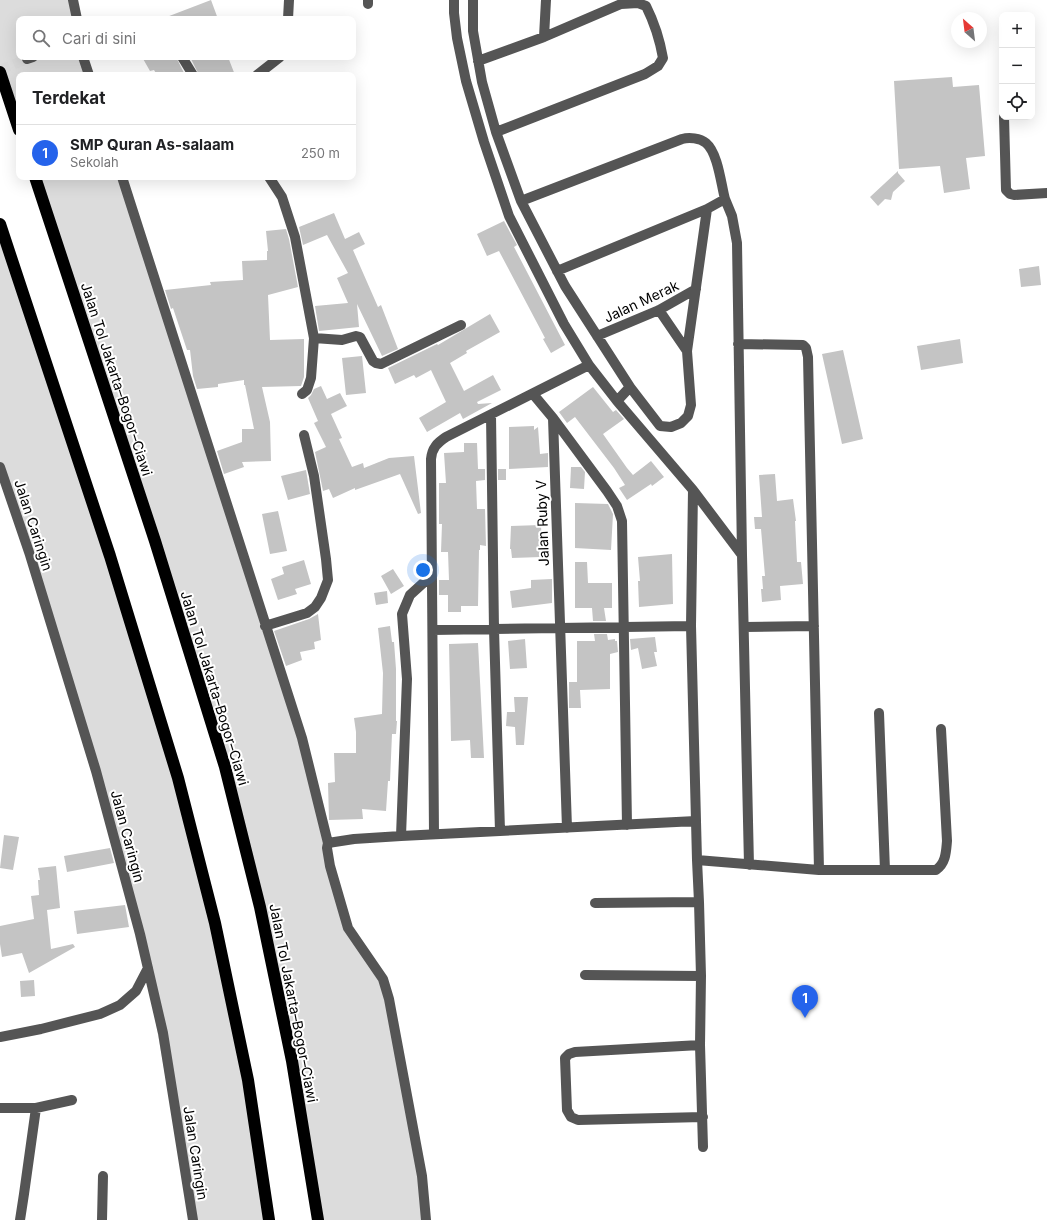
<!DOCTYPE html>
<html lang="id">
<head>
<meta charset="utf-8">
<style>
	body { margin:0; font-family:Inter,sans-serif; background:#f6f6f6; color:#202124 }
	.controls { position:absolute; right:12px; top:12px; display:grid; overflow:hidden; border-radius:8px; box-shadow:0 4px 16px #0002 }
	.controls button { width:36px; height:36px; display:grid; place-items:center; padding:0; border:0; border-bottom:1px solid #e0e0e0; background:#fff; color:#202124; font:20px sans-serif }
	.compass { position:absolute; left:951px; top:12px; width:36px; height:36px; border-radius:50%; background:#fff; box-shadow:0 4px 16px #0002; rotate:332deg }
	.you { position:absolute; left:423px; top:570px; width:14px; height:14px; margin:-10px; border:3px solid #fff; border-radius:50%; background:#1a73e8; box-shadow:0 0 0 6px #1a73e833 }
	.badge { display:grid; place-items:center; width:26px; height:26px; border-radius:50%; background:#2563eb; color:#fff; font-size:13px; font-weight:700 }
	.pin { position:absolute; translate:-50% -33px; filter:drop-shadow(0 1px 2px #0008) }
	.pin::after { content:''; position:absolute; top:21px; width:14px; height:12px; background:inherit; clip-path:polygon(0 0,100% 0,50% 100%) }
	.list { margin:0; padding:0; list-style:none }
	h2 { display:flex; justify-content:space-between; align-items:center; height:52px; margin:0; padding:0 16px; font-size:17px }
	h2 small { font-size:13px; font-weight:400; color:#757577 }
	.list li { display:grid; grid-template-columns:26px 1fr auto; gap:12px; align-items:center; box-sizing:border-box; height:56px; padding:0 16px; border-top:1px solid #e0e0e0 }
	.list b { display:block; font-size:15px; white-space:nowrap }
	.list p { margin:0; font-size:13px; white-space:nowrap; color:#757577 }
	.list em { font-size:13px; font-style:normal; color:#757577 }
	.icon { flex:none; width:22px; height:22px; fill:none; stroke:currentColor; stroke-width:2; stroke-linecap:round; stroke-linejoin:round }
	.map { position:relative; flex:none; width:1047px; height:1220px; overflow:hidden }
	.search { position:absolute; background:#fff; box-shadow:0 4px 16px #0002; left:16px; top:16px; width:340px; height:44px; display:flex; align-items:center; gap:10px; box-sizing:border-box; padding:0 14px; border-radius:8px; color:#757577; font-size:15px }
	.panel { position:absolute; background:#fff; box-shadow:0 4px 16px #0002; left:16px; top:72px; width:340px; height:108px; border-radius:8px }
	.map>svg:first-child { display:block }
	.green { fill:#dcdcdc }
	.building { fill:#c4c4c4 }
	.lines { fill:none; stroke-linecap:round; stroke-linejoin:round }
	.minor-tunnel { stroke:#d9d9d9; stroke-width:10; stroke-dasharray:10 5; stroke-linecap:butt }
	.minor { stroke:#555; stroke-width:10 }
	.highway { stroke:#000; stroke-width:12 }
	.labels { text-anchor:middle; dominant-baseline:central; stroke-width:4; stroke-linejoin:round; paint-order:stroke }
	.street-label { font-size:14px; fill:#000; stroke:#fff }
</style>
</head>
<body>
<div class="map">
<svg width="1047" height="1220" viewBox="0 0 1047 1220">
	<rect width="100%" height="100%" fill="#fff"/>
	<path class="green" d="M 0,0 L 73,0 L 76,19 L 19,19 L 19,57 L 83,57 L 89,75 L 19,75 L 19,130 L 0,72 Z
		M 35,177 L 122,177 L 302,738 L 348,927 L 383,979 L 426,1220 L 318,1220 L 292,1061 L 225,767 Z
		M 0,224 L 70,434 L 208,894 L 268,1220 L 191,1220 L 140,934 L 0,467 Z"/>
	<path class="building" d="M 211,0 L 218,19 L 164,19 L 164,18 Z
		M 142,57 L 176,57 L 185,75 L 157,75 L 154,70 L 150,71 Z
		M 190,57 L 228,57 L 235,75 L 199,75 Z
		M 952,77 L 953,87 L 979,85 L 985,156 L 966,158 L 970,189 L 944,193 L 940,166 L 899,169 L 894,81 Z
		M 898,171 L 898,173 L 905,181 L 893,192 L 891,200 L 885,199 L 878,206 L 870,197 Z
		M 334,213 L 345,239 L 359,232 L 365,244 L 353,250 L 378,307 L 381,305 L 398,349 L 382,356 L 357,304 L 359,327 L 319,331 L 315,306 L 348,303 L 337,278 L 348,273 L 327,235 L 303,245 L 299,227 Z
		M 504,221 L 517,245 L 514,247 L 565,345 L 551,353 L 543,339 L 545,338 L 499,251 L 487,256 L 477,234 Z
		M 286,229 L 289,239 L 298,287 L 268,295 L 270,340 L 304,339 L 304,377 L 301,386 L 262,387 L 270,422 L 271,461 L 242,462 L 244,467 L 224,474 L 217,451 L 242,442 L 242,429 L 254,429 L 245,385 L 244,385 L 244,380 L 218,384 L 218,387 L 197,389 L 193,376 L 190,350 L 187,350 L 173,308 L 171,309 L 165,290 L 211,285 L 210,282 L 243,280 L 242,261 L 267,260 L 267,251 L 268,251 L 266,231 Z
		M 1039,266 L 1041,285 L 1021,287 L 1019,269 Z
		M 490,314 L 500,332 L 466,351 L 467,353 L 450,363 L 464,391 L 493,375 L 501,390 L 477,402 L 478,404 L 492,403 L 463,419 L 460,413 L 427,432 L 419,418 L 446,402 L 431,370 L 416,378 L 414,375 L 395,384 L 388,368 L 437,344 L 438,345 Z
		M 960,339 L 963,363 L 921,370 L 917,346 Z
		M 843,350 L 863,439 L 842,444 L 822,354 Z
		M 362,356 L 366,393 L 346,395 L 342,358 Z
		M 321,386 L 327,399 L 340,393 L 347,406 L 331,414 L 342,438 L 339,439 L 352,467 L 363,463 L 364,468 L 389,458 L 414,456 L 421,513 L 418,514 L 400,474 L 355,490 L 355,488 L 333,498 L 329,489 L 323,491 L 315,452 L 326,447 L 314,423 L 318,421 L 308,398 L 311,395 L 314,389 Z
		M 593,387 L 613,412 L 616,410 L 624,419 L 603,434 L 627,468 L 633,475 L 651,461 L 664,477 L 652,486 L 651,484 L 627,500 L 619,488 L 625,485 L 614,468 L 575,417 L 567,423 L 559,412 Z
		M 534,426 L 534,430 L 538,427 L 540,454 L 548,453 L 548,467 L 509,469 L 509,427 Z
		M 464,443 L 477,443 L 478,469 L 485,469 L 485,480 L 476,481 L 477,509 L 485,509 L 486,546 L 480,545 L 480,550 L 479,550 L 478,606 L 461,606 L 461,612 L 448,612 L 448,595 L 439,595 L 439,580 L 449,580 L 448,552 L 441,552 L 442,524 L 439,524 L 439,483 L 446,483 L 444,453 L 464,452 Z
		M 571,467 L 581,467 L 585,472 L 584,489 L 570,488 Z
		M 498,469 L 506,469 L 506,480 L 498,480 Z
		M 306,470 L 310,494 L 288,500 L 281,476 Z
		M 775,474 L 777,501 L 793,499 L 796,521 L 795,521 L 797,562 L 801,562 L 803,584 L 780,586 L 781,600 L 762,602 L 761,589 L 763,589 L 762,576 L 765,576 L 761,529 L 755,529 L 754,517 L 762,517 L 759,475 Z
		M 575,503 L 608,504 L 613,514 L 611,550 L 575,548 Z
		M 278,511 L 287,551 L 270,554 L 262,514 Z
		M 541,525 L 542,547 L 541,547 L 541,557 L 512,558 L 511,549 L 510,549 L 511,526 Z
		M 672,554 L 673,604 L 639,607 L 638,581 L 640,581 L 638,557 Z
		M 304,560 L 311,584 L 295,589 L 297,594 L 278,600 L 271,579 L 284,574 L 282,567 Z
		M 575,562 L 587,562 L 588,583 L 612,583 L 612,608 L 604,608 L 606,621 L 593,621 L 592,608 L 575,608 Z
		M 393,569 L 404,586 L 391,594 L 381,576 Z
		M 552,579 L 552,603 L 512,608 L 510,591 L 531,588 L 531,580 Z
		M 387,591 L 388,603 L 376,605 L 374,593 Z
		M 318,614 L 321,640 L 314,642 L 315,649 L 300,652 L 302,660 L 286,666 L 274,631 L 309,619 Z
		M 390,626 L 392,642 L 394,642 L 396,669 L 396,721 L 397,721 L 396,734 L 392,734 L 390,781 L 388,781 L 386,811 L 362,809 L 363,819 L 329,820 L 328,783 L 335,782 L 334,753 L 356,753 L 356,732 L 354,718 L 382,714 L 383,673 L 378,628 Z
		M 594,634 L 607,634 L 608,640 L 615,639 L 615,641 L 617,641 L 618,652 L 610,654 L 610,689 L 580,690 L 581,708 L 569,708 L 569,682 L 577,682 L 577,641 L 595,641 Z
		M 655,637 L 657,652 L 654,652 L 657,666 L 642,669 L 638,648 L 631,650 L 630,639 Z
		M 525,639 L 527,668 L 510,669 L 508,641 Z
		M 478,643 L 484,758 L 471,758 L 470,740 L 451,741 L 449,644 Z
		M 514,697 L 528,697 L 524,745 L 516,745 L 515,727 L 506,726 L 507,712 L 515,712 Z
		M 4,835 L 19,837 L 13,870 L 0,868 Z
		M 110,848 L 114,863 L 67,872 L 64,856 Z
		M 56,866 L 60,908 L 47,910 L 51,949 L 73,944 L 75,947 L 29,973 L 22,953 L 2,957 L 0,944 L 0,926 L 34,919 L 31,896 L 39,895 L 38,880 L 40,880 L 38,868 Z
		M 125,905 L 129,927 L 77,934 L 74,911 Z
		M 34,980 L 35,996 L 21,997 L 20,981 Z"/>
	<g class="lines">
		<path class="minor-tunnel" d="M 0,70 L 27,59"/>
		<path class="minor" d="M 73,0 L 77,19
			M 454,0 L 454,13 L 457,38 L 466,81 L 484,142 L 509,216 L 564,324 L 589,365 L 617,401 L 693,490 L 742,555
			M 473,0 L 473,31 L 482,82 L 496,132 L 521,201 L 565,286 L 630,387 L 617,401
			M 368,4 L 368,0
			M 288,19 L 289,0
			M 544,37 L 546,0
			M 83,57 L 89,75
			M 182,57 L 193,75
			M 27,59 L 33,57
			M 478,61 L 544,37 L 621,4 L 638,3 L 646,6 C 654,22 660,41 663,58 L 658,66 L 645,74 L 496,132
			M 257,75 L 280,57
			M 1004,117 L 1006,190 L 1010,194 L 1014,195 L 1047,193
			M 122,177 L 302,738 L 328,843
			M 269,177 L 282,197 L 295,237 L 314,338 L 311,378 L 307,390 L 302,394
			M 725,199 L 732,216 L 737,243 L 742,555 L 749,865
			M 521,201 L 682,139 C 689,137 700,138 706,143 C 718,153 721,184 725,199 L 707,209 L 687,351 L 691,405 L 688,416 L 681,423 L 671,427 L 660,426 L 630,387
			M 557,271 L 707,209
			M 659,310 L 687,351
			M 597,336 L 659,310 L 696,289
			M 314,338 L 342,340 L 356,336 L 360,337 L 373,361 L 376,363 L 381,364 L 461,325
			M 738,344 L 803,345 L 806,348 L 808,357 L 819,870
			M 533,394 L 553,418 L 607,491 L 617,506 L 622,521 L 627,825
			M 491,415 L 494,629 L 500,831
			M 553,418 L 567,828
			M 0,467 L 30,555 L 96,771 L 140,934 L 163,1033 L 193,1220
			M 693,490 L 691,626 L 697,860 L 699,902 L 701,976 L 700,1045 L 703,1147
			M 265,626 L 307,613 L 315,607 L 321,598 L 328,580 L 326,559 L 314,476 L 304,435
			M 744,627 L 814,626
			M 433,630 L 691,626
			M 879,713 L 885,870
			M 434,834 L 431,459 C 432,448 437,443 446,437 L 589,365
			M 401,836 L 407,679 L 402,614 L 410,595 L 432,575
			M 697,860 L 819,870 L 936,870 C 946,863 946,852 947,841 L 941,729
			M 595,903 L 699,902
			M 585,975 L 701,976
			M 0,1037 L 41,1029 L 100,1014 L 120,1005 L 136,991 L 148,968
			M 700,1045 L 575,1052 L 569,1054 L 565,1058 L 567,1110 L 571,1117 L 578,1120 L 703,1117
			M 0,1108 L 36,1108 L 72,1100
			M 20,1220 L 24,1194 L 36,1108
			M 102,1220 L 103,1176
			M 426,1220 L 422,1176 L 389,999 L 383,979 L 348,928 L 330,866 L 327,848 L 328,843 L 354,839 L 401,836 L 696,821"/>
		<path class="highway" d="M 0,72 L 19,130
			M 35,177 L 155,541 L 225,767 L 260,907 L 292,1061 L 318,1220
			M 0,224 L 110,556 L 178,778 L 215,923 L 248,1080 L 269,1220"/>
	</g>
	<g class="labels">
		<g class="street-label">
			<text transform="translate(641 301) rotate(-25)">Jalan Merak</text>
			<text transform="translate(117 379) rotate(72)">Jalan Tol Jakarta–Bogor–Ciawi</text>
			<text transform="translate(542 523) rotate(-92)">Jalan Ruby V</text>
			<text transform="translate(34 525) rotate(72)">Jalan Caringin</text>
			<text transform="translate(215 688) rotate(73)">Jalan Tol Jakarta–Bogor–Ciawi</text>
			<text transform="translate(128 836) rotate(75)">Jalan Caringin</text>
			<text transform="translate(294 1003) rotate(79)">Jalan Tol Jakarta–Bogor–Ciawi</text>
			<text transform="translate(196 1153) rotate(81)">Jalan Caringin</text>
		</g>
	</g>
</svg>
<div class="controls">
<button>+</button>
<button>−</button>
<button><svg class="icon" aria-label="locate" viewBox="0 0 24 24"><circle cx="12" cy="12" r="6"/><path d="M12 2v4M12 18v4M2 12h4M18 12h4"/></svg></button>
</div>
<svg class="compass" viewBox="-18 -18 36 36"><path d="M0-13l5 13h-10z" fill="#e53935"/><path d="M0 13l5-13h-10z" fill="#757577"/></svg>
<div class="you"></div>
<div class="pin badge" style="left:805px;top:1018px">1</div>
<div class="search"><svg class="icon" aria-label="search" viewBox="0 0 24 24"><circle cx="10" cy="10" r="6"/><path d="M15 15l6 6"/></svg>Cari di sini</div>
<section class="panel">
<h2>Terdekat<small></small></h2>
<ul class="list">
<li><span class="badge">1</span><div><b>SMP Quran As-salaam</b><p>Sekolah</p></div><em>250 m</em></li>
</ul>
</section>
</div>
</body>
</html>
